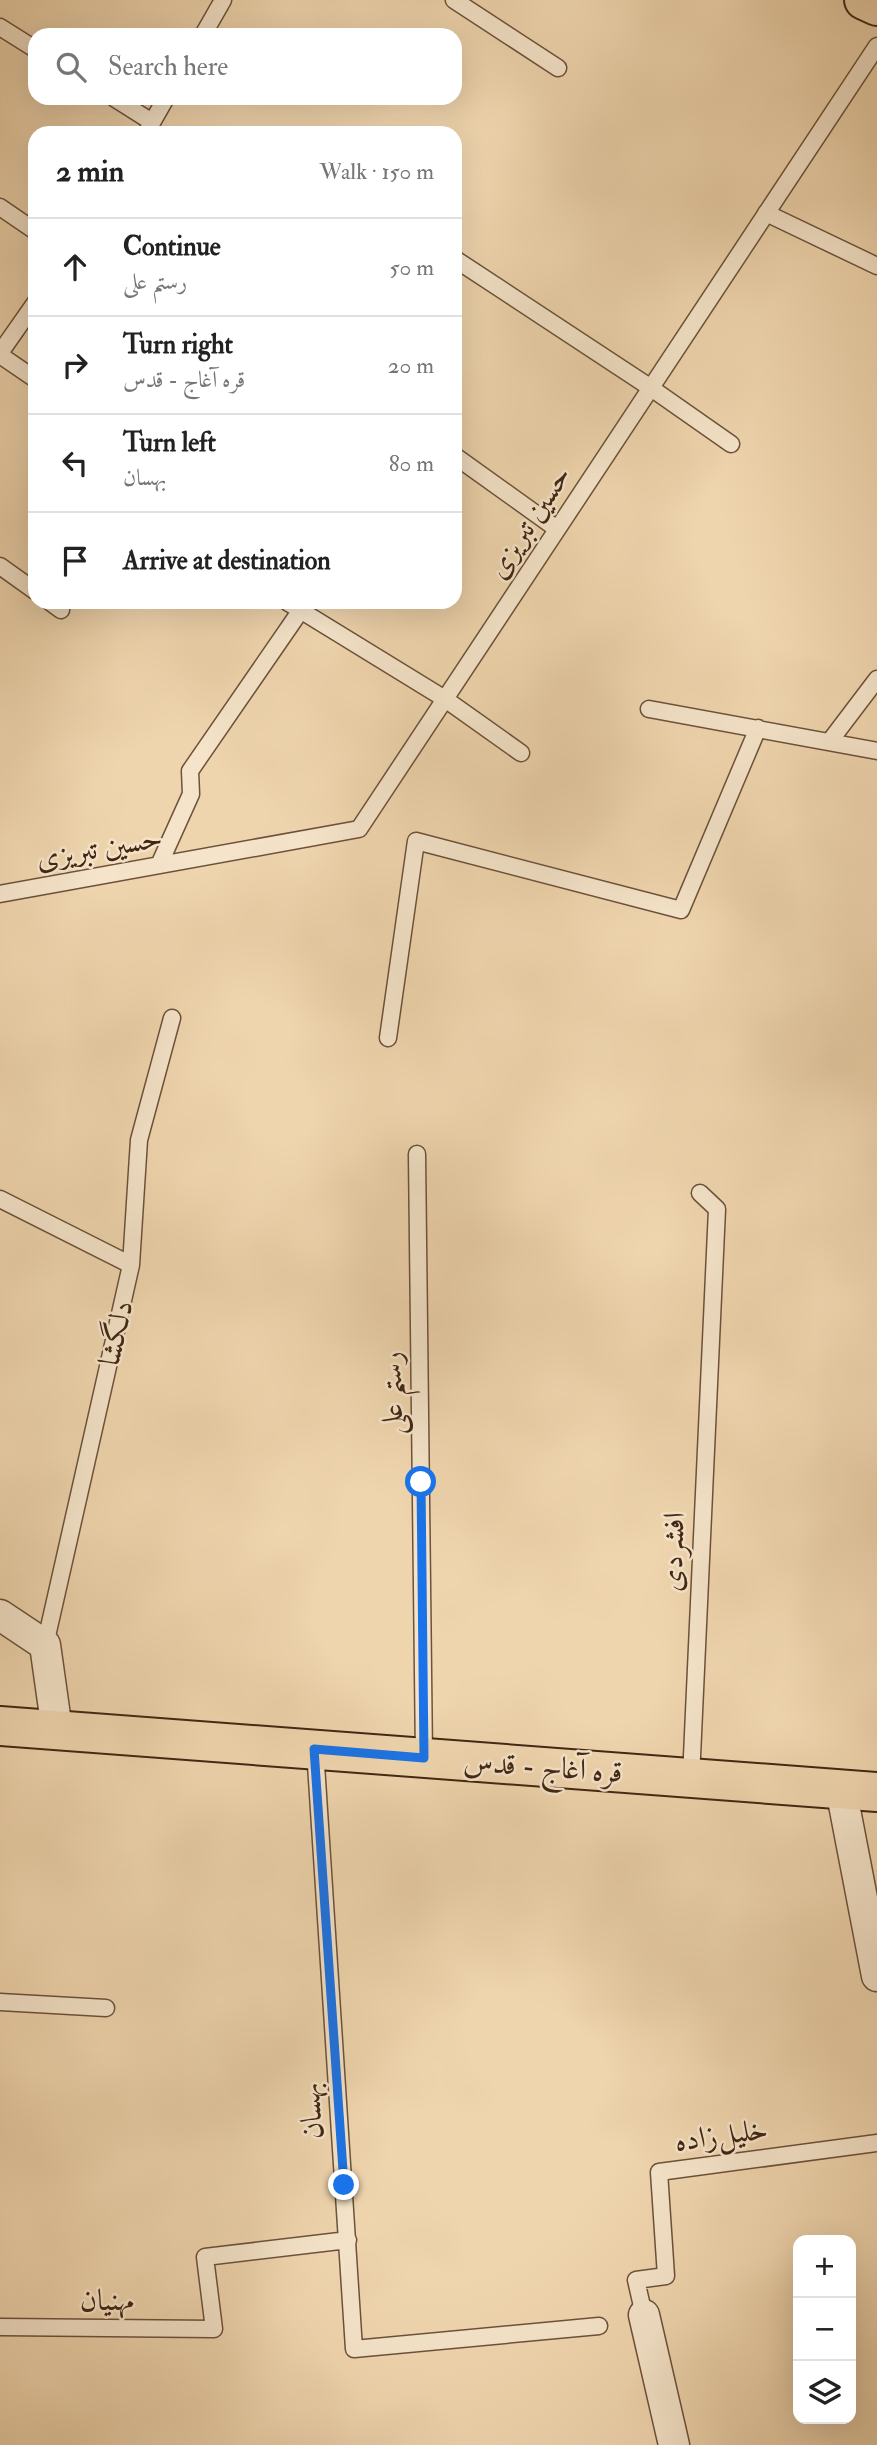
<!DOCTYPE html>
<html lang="en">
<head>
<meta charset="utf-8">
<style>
	body { margin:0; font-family:"IM FELL Double Pica",Amiri,serif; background:#f2f2f2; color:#222 }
	.controls { position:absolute; right:21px; bottom:21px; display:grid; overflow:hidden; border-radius:14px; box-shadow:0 7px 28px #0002 }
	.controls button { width:63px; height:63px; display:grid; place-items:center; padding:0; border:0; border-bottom:2px solid #e0e0e0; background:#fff; color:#222; font:35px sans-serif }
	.stop { position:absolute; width:21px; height:21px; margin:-16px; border:5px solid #1a73e8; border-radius:50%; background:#fff }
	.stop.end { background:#1a73e8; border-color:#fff; box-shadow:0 2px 7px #0008 }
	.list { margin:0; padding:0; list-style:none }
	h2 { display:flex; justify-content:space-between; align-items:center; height:91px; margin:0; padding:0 28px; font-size:30px }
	h2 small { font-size:23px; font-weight:400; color:#767676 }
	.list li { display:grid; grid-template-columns:46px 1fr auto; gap:21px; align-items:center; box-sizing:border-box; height:98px; padding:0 28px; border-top:2px solid #e0e0e0 }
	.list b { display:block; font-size:26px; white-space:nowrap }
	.list p { margin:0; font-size:23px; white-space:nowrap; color:#767676 }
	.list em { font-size:23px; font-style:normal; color:#767676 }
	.icon { flex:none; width:38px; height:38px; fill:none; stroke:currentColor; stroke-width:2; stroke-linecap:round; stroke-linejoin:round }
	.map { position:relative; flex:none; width:877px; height:2445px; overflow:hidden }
	.search { position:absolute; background:#fff; box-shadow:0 7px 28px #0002; left:28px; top:28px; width:434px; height:77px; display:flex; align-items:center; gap:18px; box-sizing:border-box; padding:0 24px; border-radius:21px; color:#767676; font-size:26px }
	.panel { position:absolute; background:#fff; box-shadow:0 7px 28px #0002; left:28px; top:126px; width:434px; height:483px; border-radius:21px }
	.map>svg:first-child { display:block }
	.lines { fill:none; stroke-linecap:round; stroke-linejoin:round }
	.service-casing { stroke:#6c523a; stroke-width:19 }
	.minor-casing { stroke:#6c523a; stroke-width:33 }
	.primary-casing { stroke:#412613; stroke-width:42 }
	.service { stroke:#f5e4ca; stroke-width:16 }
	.minor { stroke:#f5e4ca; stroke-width:30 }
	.primary { stroke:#efd5ae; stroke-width:38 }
	.route { stroke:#1a73e8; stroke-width:9 }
	.labels { text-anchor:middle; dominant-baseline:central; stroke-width:5; stroke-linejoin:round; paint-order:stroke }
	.street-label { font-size:30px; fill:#412613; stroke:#f5e4ca }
</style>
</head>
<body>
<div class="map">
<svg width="877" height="2445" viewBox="0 0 877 2445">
	<rect width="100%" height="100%" fill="#efd5ae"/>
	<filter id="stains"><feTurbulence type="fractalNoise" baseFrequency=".00286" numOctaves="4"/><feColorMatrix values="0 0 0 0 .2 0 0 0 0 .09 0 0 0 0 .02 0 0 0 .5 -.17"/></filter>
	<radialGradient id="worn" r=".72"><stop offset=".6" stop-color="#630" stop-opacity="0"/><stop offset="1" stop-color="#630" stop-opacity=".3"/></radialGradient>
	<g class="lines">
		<g class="service-casing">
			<path id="service" d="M 454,0 L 558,68
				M 0,27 L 35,49
				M 203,35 L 223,0
				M 114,98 L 152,122
				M 146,133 L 166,98
				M 0,207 L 35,231
				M 766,213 L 877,266
				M 455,259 L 651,388 L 731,444
				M 0,353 L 35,303
				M 0,355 L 35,379
				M 455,456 L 557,529
				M 0,566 L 35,591
				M 50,602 L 61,610
				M 287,602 L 445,699 L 521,753
				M 649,709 L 877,751
				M 830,741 L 877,679
				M 159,865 L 191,794 L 190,771 L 301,610
				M 0,894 L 359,829 L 877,46
				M 388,1038 L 416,841 L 681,910 L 758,728
				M 417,1154 L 424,1758
				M 0,1199 L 131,1265
				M 45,1645 L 131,1265 L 139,1140 L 172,1018
				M 315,1749 L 354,2349 L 599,2326
				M 691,1778 L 717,1209 L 700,1193
				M 0,2002 L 106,2008
				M 644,2315 L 636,2280 L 666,2276 L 659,2172 L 877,2143
				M 0,2327 L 214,2329 L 205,2257 L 348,2240"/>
		</g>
		<g class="minor-casing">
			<path id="minor" d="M 0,1615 L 45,1645 L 57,1730
				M 841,1789 L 877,1976
				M 644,2315 L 674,2445"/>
		</g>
		<g class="primary-casing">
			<path id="primary" d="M 864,0 L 877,6
				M 0,1726 L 877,1792"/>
		</g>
		<use href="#service" class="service"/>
		<use href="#minor" class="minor"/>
		<use href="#primary" class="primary"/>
	</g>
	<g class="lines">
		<path class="route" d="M 344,2185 L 314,1749 L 424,1758 L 421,1482"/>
	</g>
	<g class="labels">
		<g class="street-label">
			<text transform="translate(529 522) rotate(-57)">حسین تبریزی</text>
			<text transform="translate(99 848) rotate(-10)">حسین تبریزی</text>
			<text transform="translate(116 1333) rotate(-77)">دلگشا</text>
			<text transform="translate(392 1393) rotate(-91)">رستم علی</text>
			<text transform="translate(673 1552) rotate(-88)">افشردی</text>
			<text transform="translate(543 1767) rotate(4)">قره آغاج - قدس</text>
			<text transform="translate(311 2111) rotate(-94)">بهسان</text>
			<text transform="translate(721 2135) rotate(-8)">خلیل‌زاده</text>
			<text x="107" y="2300">مهنیان</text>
		</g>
	</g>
	<rect width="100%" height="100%" filter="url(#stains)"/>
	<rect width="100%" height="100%" fill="url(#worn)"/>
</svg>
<div class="controls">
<button>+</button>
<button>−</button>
<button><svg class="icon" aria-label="layers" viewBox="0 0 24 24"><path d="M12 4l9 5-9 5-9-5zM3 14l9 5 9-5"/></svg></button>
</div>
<div class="stop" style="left:421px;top:1482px"></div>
<div class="stop end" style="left:344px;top:2185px"></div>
<div class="search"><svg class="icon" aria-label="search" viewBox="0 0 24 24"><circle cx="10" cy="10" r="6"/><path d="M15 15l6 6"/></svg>Search here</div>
<section class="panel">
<h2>2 min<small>Walk · 150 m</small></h2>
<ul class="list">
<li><svg class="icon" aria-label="ahead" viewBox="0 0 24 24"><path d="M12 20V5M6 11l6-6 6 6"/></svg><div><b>Continue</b><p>رستم علی</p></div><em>50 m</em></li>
<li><svg class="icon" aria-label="right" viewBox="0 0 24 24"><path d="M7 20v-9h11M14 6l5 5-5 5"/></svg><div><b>Turn right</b><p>قره آغاج - قدس</p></div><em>20 m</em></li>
<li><svg class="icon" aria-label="left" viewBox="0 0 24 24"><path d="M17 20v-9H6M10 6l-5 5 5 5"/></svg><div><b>Turn left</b><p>بهسان</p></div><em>80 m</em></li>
<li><svg class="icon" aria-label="arrive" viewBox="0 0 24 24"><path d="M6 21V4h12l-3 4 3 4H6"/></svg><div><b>Arrive at destination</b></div></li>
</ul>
</section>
</div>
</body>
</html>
